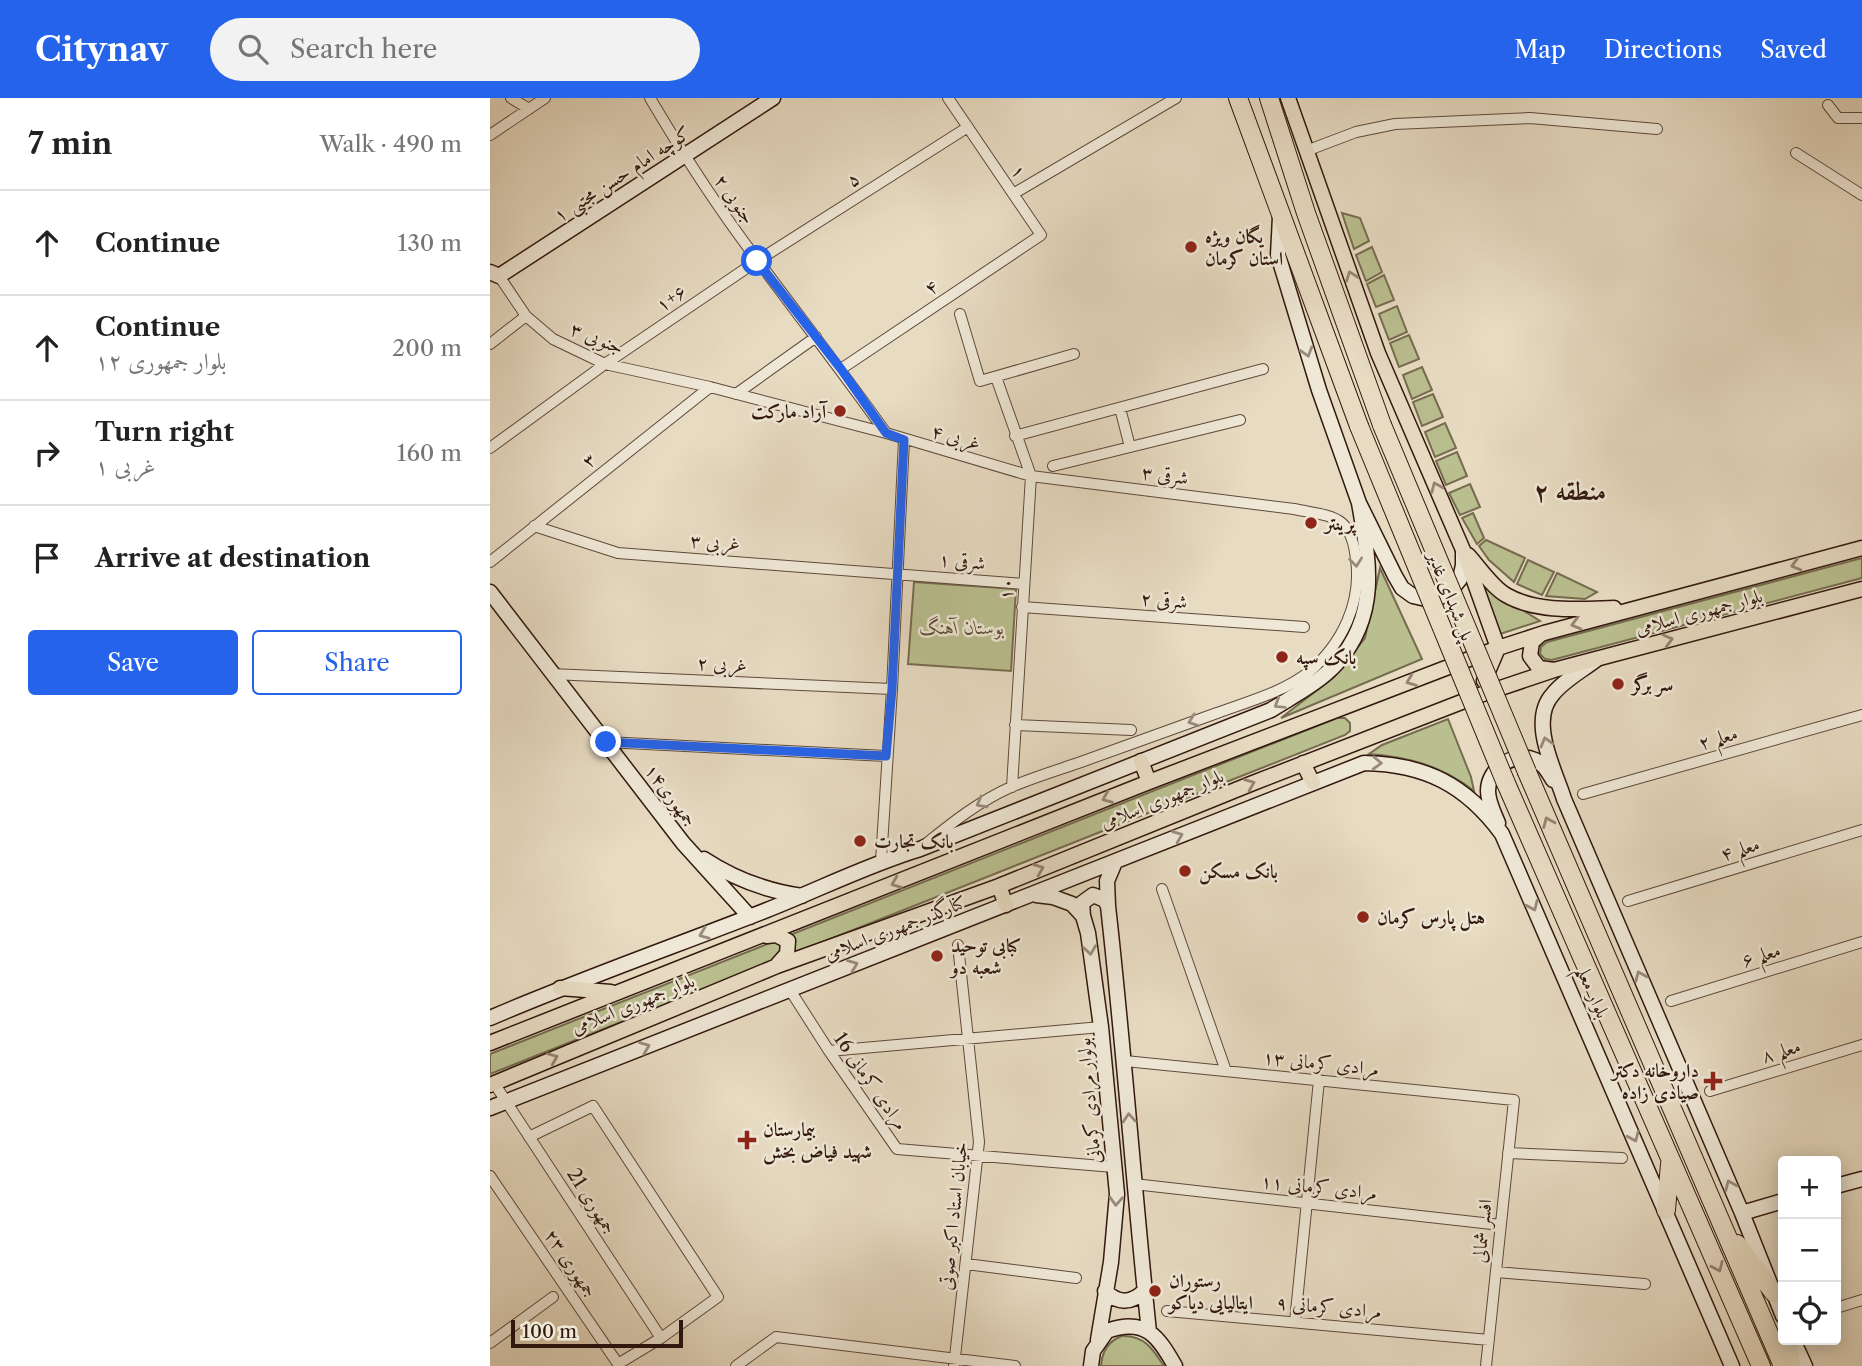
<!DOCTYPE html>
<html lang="en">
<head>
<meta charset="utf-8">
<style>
	body { margin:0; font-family:"Libre Caslon Text",Amiri,serif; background:#f2f2f2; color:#222 }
	.controls { position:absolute; right:21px; bottom:21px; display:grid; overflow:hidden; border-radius:7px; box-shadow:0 4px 18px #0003 }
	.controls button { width:63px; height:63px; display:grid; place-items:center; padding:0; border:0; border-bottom:2px solid #e0e0e0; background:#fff; color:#222; font:35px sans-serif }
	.scale { position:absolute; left:21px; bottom:18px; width:172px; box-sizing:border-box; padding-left:7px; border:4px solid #32180e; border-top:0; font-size:19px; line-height:24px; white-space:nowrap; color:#32180e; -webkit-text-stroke:5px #efe8d7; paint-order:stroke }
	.stop { position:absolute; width:21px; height:21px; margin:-16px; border:5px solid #2563eb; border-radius:50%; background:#fff }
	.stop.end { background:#2563eb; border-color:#fff; box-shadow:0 2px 7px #0008 }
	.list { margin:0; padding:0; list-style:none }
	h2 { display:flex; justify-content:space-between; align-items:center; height:91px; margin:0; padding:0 28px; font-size:30px }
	h2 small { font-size:23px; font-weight:400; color:#767676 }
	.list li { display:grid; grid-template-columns:46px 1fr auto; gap:21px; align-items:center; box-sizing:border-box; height:105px; padding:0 28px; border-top:2px solid #e0e0e0 }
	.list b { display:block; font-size:26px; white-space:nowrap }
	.list p { margin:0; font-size:23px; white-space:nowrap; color:#767676 }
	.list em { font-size:23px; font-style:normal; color:#767676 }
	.actions { display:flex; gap:14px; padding:21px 28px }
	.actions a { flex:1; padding:16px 0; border:2px solid #2563eb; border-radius:7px; text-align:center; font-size:24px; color:#2563eb }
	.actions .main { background:#2563eb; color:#fff }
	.icon { flex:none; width:38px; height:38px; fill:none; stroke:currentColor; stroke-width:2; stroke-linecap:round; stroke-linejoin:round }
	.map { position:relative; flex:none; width:1372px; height:1268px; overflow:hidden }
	header { display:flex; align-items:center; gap:42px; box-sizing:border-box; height:98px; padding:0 35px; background:#2563eb; color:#fff }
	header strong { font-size:33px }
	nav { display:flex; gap:38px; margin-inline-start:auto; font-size:24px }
	.search { width:490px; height:63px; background:#f2f2f2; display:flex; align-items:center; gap:18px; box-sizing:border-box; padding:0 24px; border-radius:38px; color:#767676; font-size:26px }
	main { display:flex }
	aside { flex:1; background:#fff }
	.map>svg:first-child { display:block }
	.green { fill:#babf90; stroke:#766c4f; stroke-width:2 }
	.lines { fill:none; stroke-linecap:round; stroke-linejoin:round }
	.street-casing { stroke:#5f493b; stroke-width:12 }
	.secondary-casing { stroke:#32180e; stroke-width:17 }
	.primary-casing { stroke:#32180e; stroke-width:17 }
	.highway-casing { stroke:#32180e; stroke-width:20 }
	.street { stroke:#efe8d7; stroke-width:10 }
	.secondary { stroke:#efe8d7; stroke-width:14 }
	.primary { stroke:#e7dbc2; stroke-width:14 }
	.highway { stroke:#e7dbc2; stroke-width:18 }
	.highway-bridge-casing { stroke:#32180e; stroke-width:20; stroke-linecap:butt }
	.highway-bridge { stroke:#e7dbc2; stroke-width:18 }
	.oneway { stroke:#968371 }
	.oneway2 { stroke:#9a8a7d }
	.route { stroke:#2563eb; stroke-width:9 }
	.poi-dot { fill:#8f2418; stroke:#efe8d7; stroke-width:2.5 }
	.labels { text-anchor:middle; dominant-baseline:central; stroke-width:5; stroke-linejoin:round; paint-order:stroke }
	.street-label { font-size:19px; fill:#32180e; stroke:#efe8d7 }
	.poi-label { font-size:19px; font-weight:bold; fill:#32180e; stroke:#efe8d7; text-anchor:start }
	.park-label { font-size:19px; font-style:italic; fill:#5b4a35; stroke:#efe8d7 }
	.district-label { font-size:26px; font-weight:bold; fill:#32180e; stroke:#efe8d7 }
</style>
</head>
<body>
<header>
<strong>Citynav</strong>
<div class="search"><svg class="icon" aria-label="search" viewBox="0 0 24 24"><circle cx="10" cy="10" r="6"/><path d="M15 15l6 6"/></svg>Search here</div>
<nav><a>Map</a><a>Directions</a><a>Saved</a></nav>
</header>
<main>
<aside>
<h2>7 min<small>Walk · 490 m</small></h2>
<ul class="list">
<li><svg class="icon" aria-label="ahead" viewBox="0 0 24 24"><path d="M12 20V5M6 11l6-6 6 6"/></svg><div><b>Continue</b></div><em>130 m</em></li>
<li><svg class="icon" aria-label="ahead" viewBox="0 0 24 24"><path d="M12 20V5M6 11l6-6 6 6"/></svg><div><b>Continue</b><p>بلوار جمهوری ۱۲</p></div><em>200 m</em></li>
<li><svg class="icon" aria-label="right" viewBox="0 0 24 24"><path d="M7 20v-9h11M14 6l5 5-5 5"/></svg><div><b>Turn right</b><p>۱ غربی</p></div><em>160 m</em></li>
<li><svg class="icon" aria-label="arrive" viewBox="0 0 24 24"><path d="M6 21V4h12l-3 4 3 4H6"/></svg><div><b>Arrive at destination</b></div></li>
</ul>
<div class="actions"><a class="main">Save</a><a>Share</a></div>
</aside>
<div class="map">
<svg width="1372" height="1268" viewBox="0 0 1372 1268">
	<rect width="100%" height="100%" fill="#e7dbc2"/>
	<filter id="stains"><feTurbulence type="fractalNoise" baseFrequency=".00286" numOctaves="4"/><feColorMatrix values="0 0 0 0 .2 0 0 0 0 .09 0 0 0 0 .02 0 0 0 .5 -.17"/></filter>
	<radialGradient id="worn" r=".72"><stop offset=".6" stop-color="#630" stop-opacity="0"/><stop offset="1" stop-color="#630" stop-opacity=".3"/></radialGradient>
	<path class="green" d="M 852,115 L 870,120 L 879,143 L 864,151 Z
		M 882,149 L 892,174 L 876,183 L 866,157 Z
		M 894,177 L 904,202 L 886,209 L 877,186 Z
		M 907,208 L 917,234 L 899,242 L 889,216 Z
		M 919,237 L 929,261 L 909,269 L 900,245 Z
		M 932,269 L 942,292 L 922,301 L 913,277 Z
		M 943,296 L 953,319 L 932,328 L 923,304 Z
		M 955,325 L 966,350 L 945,359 L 935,334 Z
		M 967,354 L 977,378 L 956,387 L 946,363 Z
		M 980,386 L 990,409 L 970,417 L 959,395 Z
		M 983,415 L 994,440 L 987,446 L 972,420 Z
		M 996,442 L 1035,460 L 1024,484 L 999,462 L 989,448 Z
		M 1372,460 L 1372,480 L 1062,562 L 1055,561 L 1050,556 L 1051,549 L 1057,544 Z
		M 1038,462 L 1064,474 L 1052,497 L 1027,486 Z
		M 890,470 L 932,561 L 791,620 L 844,579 L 875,540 Z
		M 1067,475 L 1107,494 L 1095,501 L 1056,498 Z
		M 424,484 L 526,491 L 521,573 L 418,566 Z
		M 990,485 L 1050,523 L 1007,537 Z
		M 847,620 L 855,620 L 860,625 L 860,633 L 855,637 L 0,976 L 0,956 Z
		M 958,621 L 981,679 L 984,693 C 952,668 919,659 879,656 L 892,647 Z
		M 632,1238 C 654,1237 663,1251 674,1268 L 611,1268 C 612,1253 618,1243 632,1238 Z"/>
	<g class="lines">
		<g class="street-casing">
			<path id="street" d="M 21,0 L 39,11
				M 160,0 C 193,56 229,112 269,164 C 311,221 355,277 396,335
				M 1338,7 L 1348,20 L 1372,20
				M 0,37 L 55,0
				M 816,53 L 866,34 L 905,26 L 1040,20 L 1167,31
				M 1306,55 L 1372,97
				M 523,96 L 686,0
				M 9,178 L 36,218 L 63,241 L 115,266 L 220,289 L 396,335 L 541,378 L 804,411 C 843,419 861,416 866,461 C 872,505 852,546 819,574 C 794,594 757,604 727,615 C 682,631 636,648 591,664 C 568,672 544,679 521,689 C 490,703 464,723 437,745
				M 470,216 L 490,283 L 584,256
				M 0,246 L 36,218
				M 351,271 L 551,137 L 458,0
				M 506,279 L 541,378 L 522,689
				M 246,296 L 326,239
				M 630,310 L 640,349
				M 525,338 L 773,271
				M 0,350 L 115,266 L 267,163 L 478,29
				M 563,368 L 750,322
				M 44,428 L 128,455 L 534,486
				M 0,464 L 220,289
				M 532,509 L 814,529
				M 61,576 L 402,591
				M 525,627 L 641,632
				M 116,644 L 396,658
				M 1093,696 L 1372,617
				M 391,763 L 402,591 L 414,342
				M 672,791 L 736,973
				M 1138,803 L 1372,732
				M 300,892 L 339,953 L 407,1051 L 624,1069
				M 1181,903 L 1372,844
				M 339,953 L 611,929
				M 635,963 L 1024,1002 L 996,1268
				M 4,985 L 171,1240
				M 1220,993 L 1372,947
				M 1018,1055 L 1132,1060
				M 0,1078 L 128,1266 L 171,1240 L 228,1199 L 103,1008 L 39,1039
				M 644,1086 L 1011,1127
				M 476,1166 L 586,1180
				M 1006,1174 L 1155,1186
				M 1346,1210 L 1372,1202
				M 677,1213 L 999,1242
				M 805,1224 L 829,982
				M 0,1245 L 63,1199
				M 246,1268 L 286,1239 L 525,1268
				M 464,1268 L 489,1044 L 468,847"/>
		</g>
		<g class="secondary-casing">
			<path id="secondary" d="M 790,119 L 788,157 L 829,292 L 869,405 L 905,478 L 912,490 L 923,498 L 936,501 L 950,499 L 961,492 L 970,481 L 973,467 L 973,453
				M 0,174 L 9,178 L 283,0
				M 0,494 L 193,745 L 260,819
				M 1107,561 C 1093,572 1074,582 1063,596 C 1038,623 1065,672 1074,701 L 1252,1115 L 1293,1218
				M 1008,725 C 1004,715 998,704 998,693 C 998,670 1024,653 1045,662 C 1054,666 1058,674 1063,682
				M 214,761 C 243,780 277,793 312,798
				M 625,764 L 617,783 L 618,808 C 634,950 644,1092 659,1234
				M 546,797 L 563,799 L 582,806 L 593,818 L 598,835 L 611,929 L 627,1096 L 621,1164 L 608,1242
				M 593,818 L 592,805 L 603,797 L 615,802 L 618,808
				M 0,920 C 91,881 185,848 277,812 C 328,792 377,767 430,751 L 781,612 C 803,598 829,585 847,565 C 890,516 879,463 869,405
				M 0,1010 L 874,665 C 935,666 976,687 1012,736 L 1242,1268
				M 1346,1088 L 1372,1081
				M 1252,1115 L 1293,1103
				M 615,1193 C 628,1206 642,1206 655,1192
				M 1303,1242 L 1315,1268
				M 601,1268 L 603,1253 L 617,1233 C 655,1219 668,1238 685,1268"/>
		</g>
		<g class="primary-casing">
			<path id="primary" d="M 798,0 L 888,255 L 973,452 L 1008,550 L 994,583
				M 978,457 C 989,469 1002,489 1016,497 C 1047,515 1090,511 1124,510
				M 1050,537 L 1042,544 L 1040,558 L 1049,570 L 1064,572
				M 651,663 L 659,684
				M 813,665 L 823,685
				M 509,788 L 516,807
				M 277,838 L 286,837 L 298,843 L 297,856 L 288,866
				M 70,890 L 121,894
				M 0,945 L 659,684 L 1008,550 L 1054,535 L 1372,450
				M 0,987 L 287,868 L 509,788 L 763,685 L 987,598 L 1064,572 L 1372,491"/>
		</g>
		<g class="highway-casing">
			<path id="highway" d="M 748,0 L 869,328
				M 779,0 L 816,115 L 892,327
				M 1037,674 L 1293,1268
				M 1015,683 L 1271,1268
				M 1176,1112 L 1180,1066
				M 1247,1146 L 1284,1195
				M 1298,1242 L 1301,1268"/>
		</g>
		<use href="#street" class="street"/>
		<use href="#secondary" class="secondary"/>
		<use href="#primary" class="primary"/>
		<use href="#highway" class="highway"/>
		<g class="highway-bridge-casing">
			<path id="highway-bridge" d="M 892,327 L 1037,674
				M 869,328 L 1015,683"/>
		</g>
		<use href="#highway-bridge" class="highway-bridge"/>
	</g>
	<defs><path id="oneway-chevron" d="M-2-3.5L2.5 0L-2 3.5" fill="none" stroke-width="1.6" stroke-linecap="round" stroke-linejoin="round" transform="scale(1.75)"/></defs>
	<g class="oneway">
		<use href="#oneway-chevron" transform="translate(861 178) rotate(-110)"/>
		<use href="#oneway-chevron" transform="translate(946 389) rotate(-113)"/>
		<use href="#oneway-chevron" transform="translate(1306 467) rotate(165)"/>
		<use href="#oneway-chevron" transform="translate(1086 526) rotate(165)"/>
		<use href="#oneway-chevron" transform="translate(1178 542) rotate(-15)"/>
		<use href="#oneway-chevron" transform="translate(921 583) rotate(159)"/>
		<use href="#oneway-chevron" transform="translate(760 686) rotate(-22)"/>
		<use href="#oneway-chevron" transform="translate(617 700) rotate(158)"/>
		<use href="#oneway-chevron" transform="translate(1058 724) rotate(-113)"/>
		<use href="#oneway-chevron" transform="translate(549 771) rotate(-22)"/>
		<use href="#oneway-chevron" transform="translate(406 785) rotate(158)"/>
		<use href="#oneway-chevron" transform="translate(63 960) rotate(-23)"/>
		<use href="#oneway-chevron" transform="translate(1228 1169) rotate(66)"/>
	</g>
	<g class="oneway2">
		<use href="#oneway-chevron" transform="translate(817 254) rotate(73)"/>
		<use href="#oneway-chevron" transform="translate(866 464) rotate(84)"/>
		<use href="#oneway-chevron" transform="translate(789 606) rotate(148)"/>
		<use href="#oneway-chevron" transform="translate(703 623) rotate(160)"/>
		<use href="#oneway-chevron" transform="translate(1056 644) rotate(-106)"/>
		<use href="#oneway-chevron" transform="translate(887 665) rotate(2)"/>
		<use href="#oneway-chevron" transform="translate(491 705) rotate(152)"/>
		<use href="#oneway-chevron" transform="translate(688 738) rotate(-22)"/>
		<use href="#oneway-chevron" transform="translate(1043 808) rotate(66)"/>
		<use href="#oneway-chevron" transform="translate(214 836) rotate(159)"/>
		<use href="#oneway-chevron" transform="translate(600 852) rotate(82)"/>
		<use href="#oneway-chevron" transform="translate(363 867) rotate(-21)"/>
		<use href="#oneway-chevron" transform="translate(1150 878) rotate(-113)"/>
		<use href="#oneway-chevron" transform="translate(155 949) rotate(-21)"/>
		<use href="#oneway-chevron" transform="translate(639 1020) rotate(-94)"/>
		<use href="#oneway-chevron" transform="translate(1144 1039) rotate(66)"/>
		<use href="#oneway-chevron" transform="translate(1240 1087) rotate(-113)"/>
		<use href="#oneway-chevron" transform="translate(626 1103) rotate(93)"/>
	</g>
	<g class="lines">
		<path class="route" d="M 116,644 L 396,658 L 402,591 L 414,342 L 396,335 L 351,271 L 267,163"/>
	</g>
	<g class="poi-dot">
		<circle cx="701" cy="149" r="7"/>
		<circle cx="350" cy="313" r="7"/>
		<circle cx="821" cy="425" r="7"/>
		<circle cx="792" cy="559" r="7"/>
		<circle cx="1128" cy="586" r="7"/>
		<circle cx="370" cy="743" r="7"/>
		<circle cx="695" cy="773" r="7"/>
		<circle cx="873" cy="819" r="7"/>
		<circle cx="447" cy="858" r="7"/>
		<path d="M1219.5 972.5h7v7h7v7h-7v7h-7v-7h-7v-7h7z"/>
		<path d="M253.5 1031.5h7v7h7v7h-7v7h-7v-7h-7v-7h7z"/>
		<circle cx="665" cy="1193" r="7"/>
	</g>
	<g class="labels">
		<g class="street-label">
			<text transform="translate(529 73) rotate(56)">۱‍</text>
			<text transform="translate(132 76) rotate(-33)">کوچه امام حسن مجتبی ۱</text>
			<text transform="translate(363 81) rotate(-32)">۵</text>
			<text transform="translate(245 101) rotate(55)">۲ جنوبی</text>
			<text transform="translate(441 189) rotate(-34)">۴</text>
			<text transform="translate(181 200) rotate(-34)">۱+۶</text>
			<text transform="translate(107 240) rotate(22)">۳ جنوبی</text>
			<text transform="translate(466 339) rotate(16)">۴ غربی</text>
			<text transform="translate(99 362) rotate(-38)">۳</text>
			<text transform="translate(675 377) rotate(7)">۳ شرقی</text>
			<text transform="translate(225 444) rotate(4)">۳ غربی</text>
			<text transform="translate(472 463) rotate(5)">شرقی ۱</text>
			<text transform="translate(516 491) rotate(-87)">۱۰</text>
			<text transform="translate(961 498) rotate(68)">پل شهدای غدیر</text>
			<text transform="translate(674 502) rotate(4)">۲ شرقی</text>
			<text transform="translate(1209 514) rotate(-15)">بلوار جمهوری اسلامی</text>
			<text transform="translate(232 566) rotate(3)">۲ غربی</text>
			<text transform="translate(1228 640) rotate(-16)">معلم ۲</text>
			<text transform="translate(181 697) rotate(53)">جمهوری۱۴</text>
			<text transform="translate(672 701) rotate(-22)">بلوار جمهوری اسلامی</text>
			<text transform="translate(1250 751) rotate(-17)">معلم ۴</text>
			<text transform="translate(405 830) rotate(-21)">کنارگذر جمهوری اسلامی</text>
			<text transform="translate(1271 857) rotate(-17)">معلم ۶</text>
			<text transform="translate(1103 894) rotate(66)">بلوار معلم</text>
			<text transform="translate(143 906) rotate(-22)">بلوار جمهوری اسلامی</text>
			<text transform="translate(1291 953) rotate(-17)">معلم ۸</text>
			<text transform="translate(831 965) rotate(6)">مرادی کرمانی ۱۳</text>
			<text transform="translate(381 983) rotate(55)">مرادی کرمانی 16</text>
			<text transform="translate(599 1003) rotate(-95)">بولوار مرادی کرمانی</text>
			<text transform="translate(829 1089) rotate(6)">مرادی کرمانی ۱۱</text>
			<text transform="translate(102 1103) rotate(57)">جمهوری 21</text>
			<text transform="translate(463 1118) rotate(-84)">خیابان استاد اکبر صوتی</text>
			<text transform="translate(992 1133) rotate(-84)">افسر شمالی</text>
			<text transform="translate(81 1165) rotate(56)">۲۳ جمهوری</text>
			<text transform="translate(839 1209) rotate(5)">مرادی کرمانی ۹</text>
		</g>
		<g class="poi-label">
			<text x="715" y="138">یگان ویژه<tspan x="715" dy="22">استان کرمان</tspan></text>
			<text x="336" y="313" text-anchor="end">آراد مارکت</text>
			<text x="835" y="425">پرینتر</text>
			<text x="806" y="559">بانک سپه</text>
			<text x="1142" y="586">سر برگر</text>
			<text x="384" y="743">بانک تجارت</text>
			<text x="709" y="773">بانک مسکن</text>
			<text x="887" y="819">هتل پارس کرمان</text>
			<text x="461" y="847">کبابی توحید<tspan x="461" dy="22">شعبه دو</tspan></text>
			<text x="1209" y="972" text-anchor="end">داروخانه دکتر<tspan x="1209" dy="22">صیادی زاده</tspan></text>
			<text x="273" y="1031">بیمارستان<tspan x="273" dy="22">شهید فیاض بخش</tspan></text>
			<text x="679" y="1182">رستوران<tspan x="679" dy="22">ایتالیایی دیاکو</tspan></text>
		</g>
		<g class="park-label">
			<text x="472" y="529">بوستان آهنگ</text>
		</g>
		<g class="district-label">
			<text x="1080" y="393">منطقه ۲</text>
		</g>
	</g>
	<rect width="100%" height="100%" filter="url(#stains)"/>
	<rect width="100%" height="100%" fill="url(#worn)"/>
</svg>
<div class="controls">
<button>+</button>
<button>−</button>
<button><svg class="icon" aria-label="locate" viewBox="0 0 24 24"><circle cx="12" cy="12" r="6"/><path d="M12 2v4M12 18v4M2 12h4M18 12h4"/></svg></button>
</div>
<div class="scale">100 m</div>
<div class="stop" style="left:267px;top:163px"></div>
<div class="stop end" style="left:116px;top:644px"></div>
</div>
</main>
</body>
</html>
